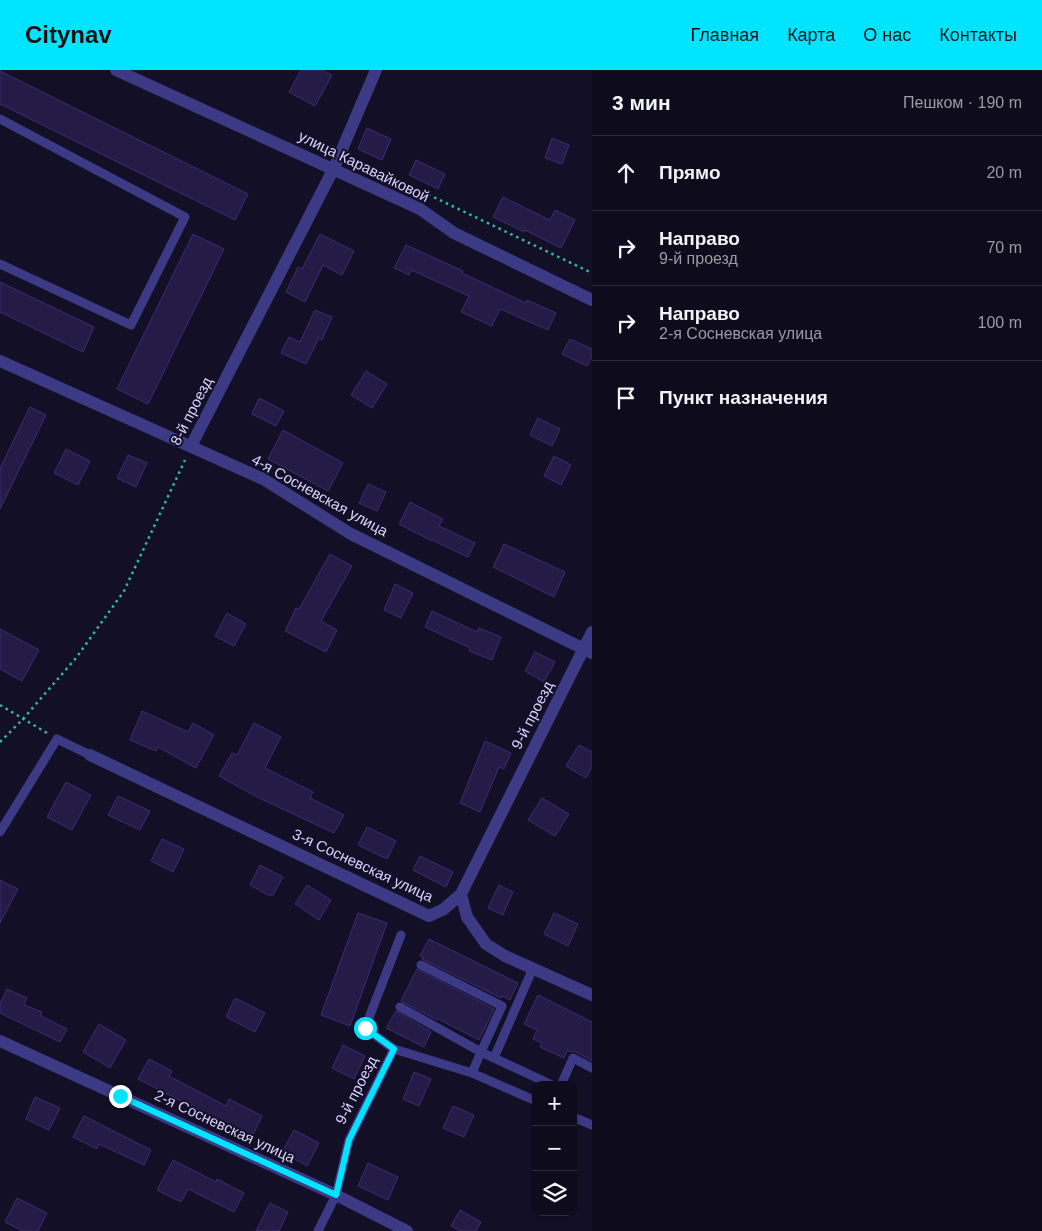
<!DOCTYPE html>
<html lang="ru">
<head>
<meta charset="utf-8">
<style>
	body { margin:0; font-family:Arial,sans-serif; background:#1c1929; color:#f1f3f6 }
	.controls { position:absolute; right:15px; bottom:15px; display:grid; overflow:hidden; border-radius:10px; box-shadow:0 1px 4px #0004 }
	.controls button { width:45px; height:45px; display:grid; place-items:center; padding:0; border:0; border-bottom:1px solid #2e2b3b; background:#0e0b1c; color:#f1f3f6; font:25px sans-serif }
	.stop { position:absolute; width:15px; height:15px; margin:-11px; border:4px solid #00e5ff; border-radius:50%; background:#fff }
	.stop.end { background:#00e5ff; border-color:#fff; box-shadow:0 1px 5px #0008 }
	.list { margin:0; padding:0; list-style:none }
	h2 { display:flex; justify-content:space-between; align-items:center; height:65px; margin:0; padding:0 20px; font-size:21px }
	h2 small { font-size:16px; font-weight:400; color:#9b9ba3 }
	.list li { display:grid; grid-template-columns:32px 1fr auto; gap:15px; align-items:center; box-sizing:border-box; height:75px; padding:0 20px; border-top:1px solid #2e2b3b }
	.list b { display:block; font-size:19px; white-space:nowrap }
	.list p { margin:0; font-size:16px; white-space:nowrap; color:#9b9ba3 }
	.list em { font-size:16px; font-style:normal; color:#9b9ba3 }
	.icon { flex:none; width:28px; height:28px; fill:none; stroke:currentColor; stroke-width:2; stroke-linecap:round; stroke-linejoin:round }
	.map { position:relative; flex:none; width:592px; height:1161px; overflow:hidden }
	header { display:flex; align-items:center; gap:30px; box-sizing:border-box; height:70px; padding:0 25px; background:#00e5ff; color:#111 }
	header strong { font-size:24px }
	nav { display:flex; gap:28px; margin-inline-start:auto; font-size:18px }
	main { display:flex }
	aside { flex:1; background:#0e0b1c }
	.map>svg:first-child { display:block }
	.building { fill:#241b47; stroke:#3b2d73 }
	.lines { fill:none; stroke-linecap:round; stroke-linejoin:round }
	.path { stroke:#2fb8b0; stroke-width:2.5; stroke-dasharray:2.5 4; stroke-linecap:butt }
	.service { stroke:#3d3a85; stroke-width:9 }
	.minor { stroke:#3d3a85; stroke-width:12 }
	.route { stroke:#00e5ff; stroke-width:6 }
	.labels { text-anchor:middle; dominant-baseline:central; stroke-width:4; stroke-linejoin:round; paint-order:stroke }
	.street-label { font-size:15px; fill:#d9d4ff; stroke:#130f26 }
</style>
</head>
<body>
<header>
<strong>Citynav</strong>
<nav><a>Главная</a><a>Карта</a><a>О нас</a><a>Контакты</a></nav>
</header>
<main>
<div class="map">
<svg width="592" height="1161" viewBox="0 0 592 1161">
	<rect width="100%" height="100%" fill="#130f26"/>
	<path class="building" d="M 301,0 L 322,0 L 332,5 L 315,36 L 289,22 Z
		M 0,1 L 248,124 L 235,150 L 0,34 Z
		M 367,58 L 391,69 L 382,90 L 358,79 Z
		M 552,68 L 569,75 L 562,94 L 545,88 Z
		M 416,90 L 445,104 L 438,119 L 409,105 Z
		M 503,127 L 550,150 L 555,140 L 575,150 L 561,178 L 525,160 L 524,162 L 493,147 Z
		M 193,164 L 224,179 L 148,334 L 117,319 Z
		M 320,164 L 354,181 L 342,205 L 323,195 L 305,232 L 286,222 L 298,197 L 302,199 Z
		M 406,175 L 463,201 L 462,203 L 526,233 L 527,230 L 556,243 L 548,260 L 500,239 L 492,256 L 461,242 L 469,226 L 411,200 L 409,205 L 394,198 Z
		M 0,212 L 94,257 L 83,282 L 0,242 Z
		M 315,240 L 332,247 L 322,270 L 319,268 L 306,294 L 281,283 L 289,267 L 300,272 Z
		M 570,269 L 592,279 L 592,287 L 587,296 L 562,284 Z
		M 366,301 L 387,314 L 372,338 L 351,325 Z
		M 259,328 L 284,341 L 276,356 L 252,344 Z
		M 30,337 L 46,345 L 0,439 L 0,398 Z
		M 538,348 L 560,359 L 552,376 L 530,365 Z
		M 283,360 L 343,393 L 328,421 L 268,389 Z
		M 66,379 L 90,391 L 78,415 L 54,403 Z
		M 128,385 L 147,393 L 136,417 L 117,408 Z
		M 554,386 L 571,395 L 561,415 L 544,406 Z
		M 368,414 L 386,422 L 377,441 L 359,433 Z
		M 410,432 L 443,449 L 439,456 L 475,473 L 468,487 L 432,470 L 432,471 L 399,454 Z
		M 504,474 L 565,502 L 554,527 L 493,497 Z
		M 330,484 L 352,496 L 321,551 L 337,560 L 326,582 L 285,561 L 296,538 L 299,539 Z
		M 395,514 L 413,523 L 401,548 L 384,540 Z
		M 432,541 L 477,562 L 479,558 L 501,567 L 492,590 L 469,581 L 470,578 L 425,557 Z
		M 227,543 L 246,554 L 234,576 L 215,566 Z
		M 0,559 L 39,580 L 22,611 L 0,599 Z
		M 535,582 L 555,592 L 544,612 L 525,601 Z
		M 142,641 L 188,662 L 193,653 L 214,665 L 196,698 L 158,677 L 156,681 L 130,670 Z
		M 254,653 L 281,667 L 265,698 L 313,722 L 310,728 L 344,745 L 334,763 L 259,728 L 219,706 L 232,683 L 237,685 Z
		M 485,671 L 511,683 L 504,699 L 499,697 L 480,742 L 460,733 Z
		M 579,675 L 592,682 L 592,697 L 586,708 L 566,696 Z
		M 66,712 L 91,725 L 72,760 L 47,747 Z
		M 118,726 L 150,741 L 140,760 L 108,745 Z
		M 542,728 L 569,744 L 555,766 L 528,750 Z
		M 367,757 L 396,771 L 387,789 L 358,775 Z
		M 162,769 L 184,779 L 173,802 L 151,791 Z
		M 420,786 L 453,802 L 446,817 L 413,800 Z
		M 260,795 L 283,807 L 273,825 L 268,825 L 250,815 Z
		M 0,810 L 18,819 L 0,853 Z
		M 307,815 L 331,830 L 319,850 L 295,834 Z
		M 499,815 L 513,822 L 503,845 L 488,838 Z
		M 358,843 L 387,853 L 350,956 L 321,945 Z
		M 554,843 L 578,854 L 568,876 L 544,864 Z
		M 429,869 L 518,913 L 510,930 L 502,926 L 501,928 L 422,889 L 423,887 L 420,886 Z
		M 417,899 L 494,939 L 479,970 L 438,949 L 437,950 L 401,931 Z
		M 7,919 L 27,928 L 24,935 L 42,942 L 41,946 L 67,959 L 60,972 L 0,943 L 0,934 Z
		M 538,925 L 592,952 L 592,991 L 576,982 L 567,981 L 564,988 L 540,977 L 542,973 L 533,969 L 537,960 L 524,954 Z
		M 235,928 L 265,943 L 255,962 L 226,947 Z
		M 396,941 L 431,962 L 424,977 L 386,958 Z
		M 99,954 L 126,970 L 110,998 L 83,982 Z
		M 343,975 L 365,986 L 354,1009 L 332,998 Z
		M 149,989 L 172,1001 L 169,1006 L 226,1036 L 229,1029 L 262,1046 L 252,1067 L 138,1009 Z
		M 414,1002 L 431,1009 L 419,1036 L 403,1029 Z
		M 35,1027 L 60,1038 L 49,1060 L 26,1049 Z
		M 453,1036 L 474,1045 L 464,1067 L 443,1058 Z
		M 84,1046 L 151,1080 L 144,1095 L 99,1074 L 97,1079 L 73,1067 Z
		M 294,1060 L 319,1073 L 307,1096 L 282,1082 Z
		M 173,1090 L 216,1112 L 217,1109 L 244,1123 L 234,1142 L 188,1119 L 181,1132 L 157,1120 Z
		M 368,1093 L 398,1107 L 388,1130 L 358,1116 Z
		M 17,1128 L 47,1143 L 38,1161 L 23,1161 L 5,1152 Z
		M 270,1133 L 288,1142 L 279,1161 L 256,1161 Z
		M 460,1140 L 481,1152 L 476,1161 L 460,1161 L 451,1156 Z"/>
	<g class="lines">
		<path class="path" d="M 352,88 L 592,203
			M 0,635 L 47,663
			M 0,672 L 23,649 L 76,588 L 124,521 L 185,390"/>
		<path class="service" d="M 0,49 L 185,147 L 131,255 L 0,194
			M 0,762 L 57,669 L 90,685
			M 401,865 L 365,958 L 394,979 L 472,1003 L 536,1031
			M 421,895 L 502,936 L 481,982 L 552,1015
			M 400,937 L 481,982 L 472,1003
			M 494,988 L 533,898
			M 561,1015 L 573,988 L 592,998
			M 573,1047 L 592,1055
			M 318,1161 L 336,1125 L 349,1070 L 394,979"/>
		<path class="minor" d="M 116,0 L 420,139 L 454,163 L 592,230
			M 0,291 L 263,409 L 351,464 L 592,583
			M 191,376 L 334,98 L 376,0
			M 90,685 L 429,846 L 444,839 L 461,824 L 467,847 L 486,874 L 505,886 L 592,925
			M 461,824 L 592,562
			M 0,971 L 336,1125 L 407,1161"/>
	</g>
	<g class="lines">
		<path class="route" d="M 120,1026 L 336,1125 L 349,1070 L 394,979 L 365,958"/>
	</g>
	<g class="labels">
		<g class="street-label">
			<text transform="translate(364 96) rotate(26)">улица Каравайковой</text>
			<text transform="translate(191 341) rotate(-63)">8-й проезд</text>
			<text transform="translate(320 425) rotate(29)">4-я Сосневская улица</text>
			<text transform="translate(532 645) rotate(-63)">9-й проезд</text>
			<text transform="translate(363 795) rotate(25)">3-я Сосневская улица</text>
			<text transform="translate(356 1020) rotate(-63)">9-й проезд</text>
			<text transform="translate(225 1056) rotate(25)">2-я Сосневская улица</text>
		</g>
	</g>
</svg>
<div class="controls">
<button>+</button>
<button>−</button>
<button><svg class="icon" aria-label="layers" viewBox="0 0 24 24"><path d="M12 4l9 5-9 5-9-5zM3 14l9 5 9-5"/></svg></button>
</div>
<div class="stop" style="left:365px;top:958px"></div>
<div class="stop end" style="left:120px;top:1026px"></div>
</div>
<aside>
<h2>3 мин<small>Пешком · 190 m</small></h2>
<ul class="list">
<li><svg class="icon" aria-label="ahead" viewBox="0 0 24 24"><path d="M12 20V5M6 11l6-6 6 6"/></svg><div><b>Прямо</b></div><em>20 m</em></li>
<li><svg class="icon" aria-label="right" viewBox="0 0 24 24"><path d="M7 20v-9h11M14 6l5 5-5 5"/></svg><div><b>Направо</b><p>9-й проезд</p></div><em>70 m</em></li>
<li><svg class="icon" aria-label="right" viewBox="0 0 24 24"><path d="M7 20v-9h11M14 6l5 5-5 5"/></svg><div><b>Направо</b><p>2-я Сосневская улица</p></div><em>100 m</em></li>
<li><svg class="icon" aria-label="arrive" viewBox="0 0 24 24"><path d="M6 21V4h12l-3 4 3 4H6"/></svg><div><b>Пункт назначения</b></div></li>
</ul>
</aside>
</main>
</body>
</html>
